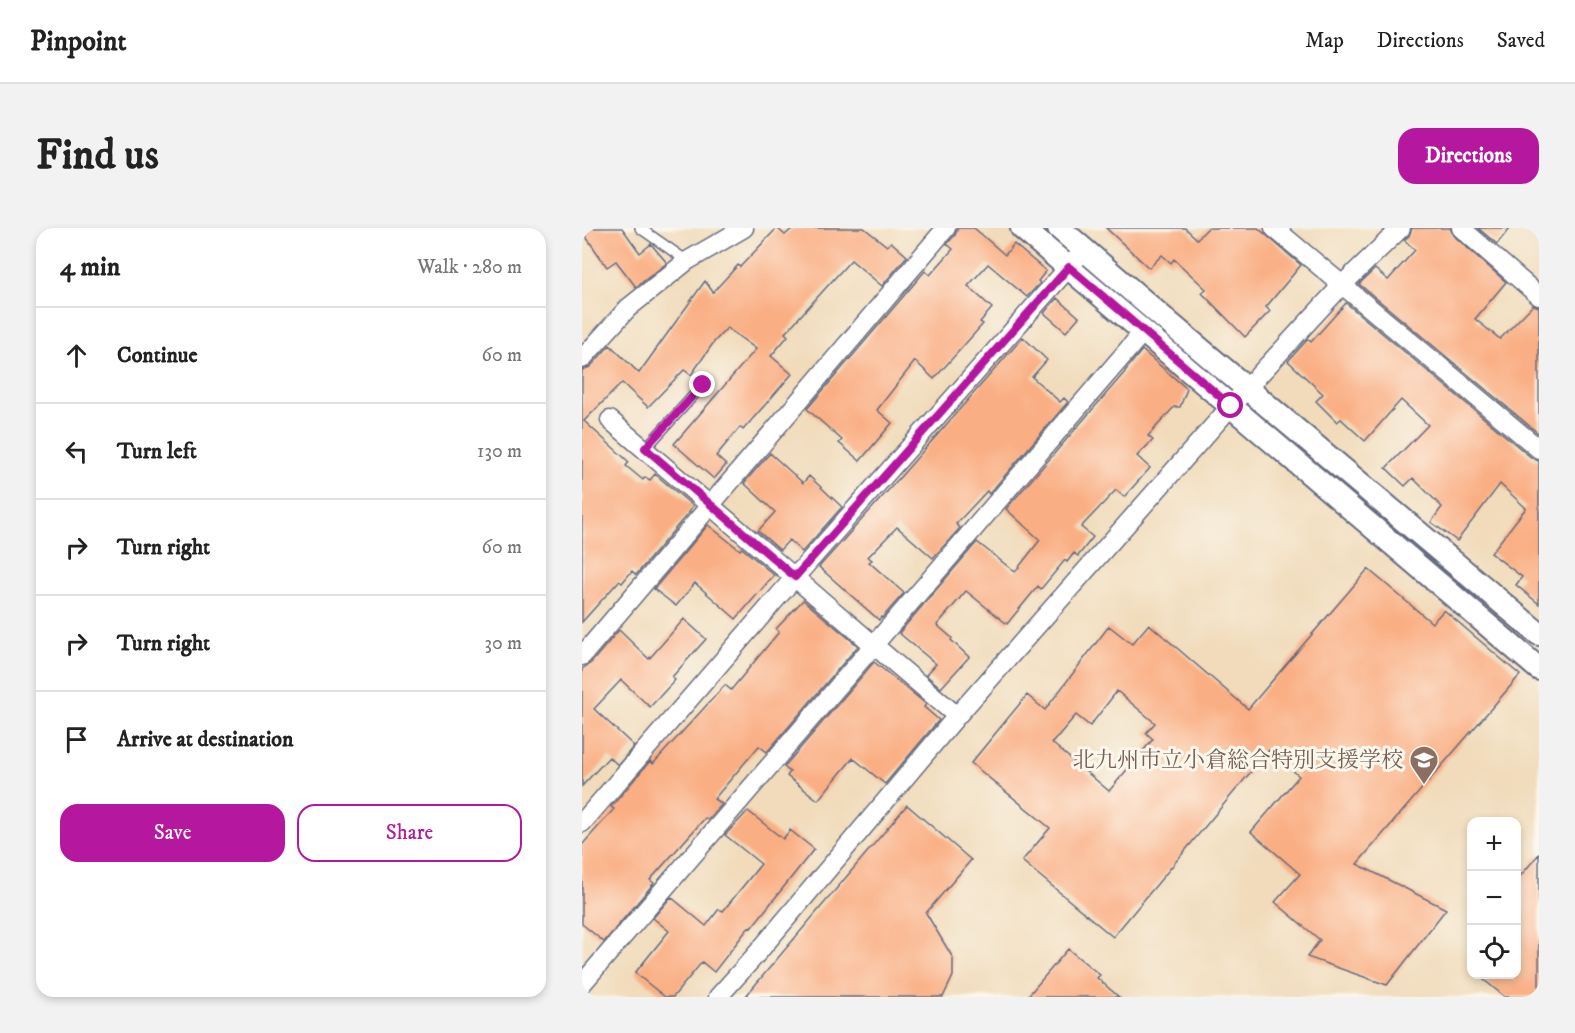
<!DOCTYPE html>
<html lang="en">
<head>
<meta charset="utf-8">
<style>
	body { margin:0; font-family:"IM FELL DW Pica","Noto Serif JP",serif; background:#f2f2f2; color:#222 }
	.controls { position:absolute; right:18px; bottom:18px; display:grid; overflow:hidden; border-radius:12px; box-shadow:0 3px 9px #0003 }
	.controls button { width:54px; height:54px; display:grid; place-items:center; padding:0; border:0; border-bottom:2px solid #e0e0e0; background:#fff; color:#222; font:30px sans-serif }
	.stop { position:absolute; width:18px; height:18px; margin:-14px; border:4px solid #b5179e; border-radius:50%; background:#fff }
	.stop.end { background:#b5179e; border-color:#fff; box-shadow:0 2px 6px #0008 }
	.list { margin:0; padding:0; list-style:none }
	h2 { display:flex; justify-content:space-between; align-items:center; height:78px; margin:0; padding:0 24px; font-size:26px }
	h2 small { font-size:20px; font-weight:400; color:#767676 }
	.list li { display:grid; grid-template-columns:39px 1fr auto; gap:18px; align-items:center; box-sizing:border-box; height:96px; padding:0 24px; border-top:2px solid #e0e0e0 }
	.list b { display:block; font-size:22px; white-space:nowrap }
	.list em { font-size:20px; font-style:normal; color:#767676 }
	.actions { display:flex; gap:12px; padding:18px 24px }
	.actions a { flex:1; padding:14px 0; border:2px solid #b5179e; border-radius:18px; text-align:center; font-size:21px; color:#b5179e }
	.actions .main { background:#b5179e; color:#fff }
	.icon { flex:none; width:33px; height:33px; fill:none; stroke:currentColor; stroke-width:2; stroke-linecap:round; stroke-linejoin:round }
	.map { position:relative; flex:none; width:957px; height:769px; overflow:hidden; border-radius:18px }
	header { display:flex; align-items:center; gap:36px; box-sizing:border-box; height:84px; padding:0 30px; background:#fff; border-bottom:2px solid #e0e0e0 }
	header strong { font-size:28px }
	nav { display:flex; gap:33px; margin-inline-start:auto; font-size:21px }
	.intro { display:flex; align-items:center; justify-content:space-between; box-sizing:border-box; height:144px; padding:0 36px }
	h1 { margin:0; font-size:42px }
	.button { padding:15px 27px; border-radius:18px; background:#b5179e; color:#fff; font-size:21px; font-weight:700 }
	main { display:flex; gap:36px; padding:0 36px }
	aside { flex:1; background:#fff; border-radius:18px; box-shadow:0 3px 9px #0003 }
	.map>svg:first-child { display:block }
	.building { fill:#faae83; fill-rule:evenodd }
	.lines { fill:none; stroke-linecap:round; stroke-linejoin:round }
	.service-casing { stroke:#666b7f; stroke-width:12 }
	.minor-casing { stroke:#666b7f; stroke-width:21 }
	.tertiary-casing { stroke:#666b7f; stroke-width:26 }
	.service { stroke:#fff; stroke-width:9 }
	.minor { stroke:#fff; stroke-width:18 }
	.tertiary { stroke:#fff; stroke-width:22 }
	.route { stroke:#b5179e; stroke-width:8 }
	.labels { text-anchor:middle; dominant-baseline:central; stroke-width:6; stroke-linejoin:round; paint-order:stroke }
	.education-label { font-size:22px; fill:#785e54; stroke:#fbf7ec; text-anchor:end }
</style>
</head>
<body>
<header>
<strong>Pinpoint</strong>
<nav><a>Map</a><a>Directions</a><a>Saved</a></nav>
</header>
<div class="intro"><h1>Find us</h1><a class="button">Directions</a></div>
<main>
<aside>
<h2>4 min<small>Walk · 280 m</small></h2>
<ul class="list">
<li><svg class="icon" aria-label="ahead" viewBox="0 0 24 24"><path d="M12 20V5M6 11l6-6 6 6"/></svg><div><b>Continue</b></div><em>60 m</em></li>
<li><svg class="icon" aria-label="left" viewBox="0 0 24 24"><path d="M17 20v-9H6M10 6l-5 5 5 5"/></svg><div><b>Turn left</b></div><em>130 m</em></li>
<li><svg class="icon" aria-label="right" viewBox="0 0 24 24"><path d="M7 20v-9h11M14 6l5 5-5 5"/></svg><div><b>Turn right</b></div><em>60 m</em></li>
<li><svg class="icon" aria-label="right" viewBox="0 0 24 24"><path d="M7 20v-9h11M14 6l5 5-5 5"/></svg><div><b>Turn right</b></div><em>30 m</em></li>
<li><svg class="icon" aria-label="arrive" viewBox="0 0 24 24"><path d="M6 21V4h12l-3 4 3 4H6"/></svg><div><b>Arrive at destination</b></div></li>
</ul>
<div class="actions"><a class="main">Save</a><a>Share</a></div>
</aside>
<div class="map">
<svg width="957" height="769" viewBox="0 0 957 769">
	<rect width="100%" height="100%" fill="#fbf7ec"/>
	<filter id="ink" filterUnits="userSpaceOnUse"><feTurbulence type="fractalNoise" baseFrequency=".0167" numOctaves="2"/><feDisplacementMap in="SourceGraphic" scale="12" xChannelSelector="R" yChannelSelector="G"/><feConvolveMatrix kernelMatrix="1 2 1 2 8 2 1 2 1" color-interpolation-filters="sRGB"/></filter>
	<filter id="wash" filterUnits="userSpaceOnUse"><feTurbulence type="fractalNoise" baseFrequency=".008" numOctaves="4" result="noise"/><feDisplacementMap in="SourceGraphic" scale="24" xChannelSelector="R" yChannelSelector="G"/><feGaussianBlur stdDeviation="1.35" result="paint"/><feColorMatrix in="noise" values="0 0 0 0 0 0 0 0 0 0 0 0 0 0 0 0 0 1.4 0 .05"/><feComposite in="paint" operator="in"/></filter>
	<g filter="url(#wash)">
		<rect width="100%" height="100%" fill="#f1dbbb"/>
		<g id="blocks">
			<path class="building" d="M 0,0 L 40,0 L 58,25 L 69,16 L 85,35 L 54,59 L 34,33 L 25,39 L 0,3 Z
				M 195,0 L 203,7 L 211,0 L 282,0 L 305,18 L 309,14 L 325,28 L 300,58 L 269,32 L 203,105 L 206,108 L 189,128 L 210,146 L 161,202 L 158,199 L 134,228 L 144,237 L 132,251 L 92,216 L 174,121 L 145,100 L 132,114 L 109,147 L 102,142 L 66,179 L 40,155 L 2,193 L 47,234 L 44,238 L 61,252 L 63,249 L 68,252 L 73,246 L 111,278 L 107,283 L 108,283 L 54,347 L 50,343 L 40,355 L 37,353 L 0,394 L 0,142 L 8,139 L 28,117 L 57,145 L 123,53 L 131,64 L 156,37 L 158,39 Z
				M 376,0 L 392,0 L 423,27 L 432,16 L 464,43 L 456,53 L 458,55 L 445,69 L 406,36 L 386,58 L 410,80 L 398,94 L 401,96 L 352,151 L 333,133 L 295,182 L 310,195 L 278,233 L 257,215 L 260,212 L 225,181 L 343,43 L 348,47 L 371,21 L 365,16 L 373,7 Z
				M 524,0 L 603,0 L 615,11 L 626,0 L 676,0 L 719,37 L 684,79 L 688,83 L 663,109 L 620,65 L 624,61 L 592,31 L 589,35 L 580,27 L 567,40 Z
				M 830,0 L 868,0 L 872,8 L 924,54 L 893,91 L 918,111 L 951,77 L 957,79 L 957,203 L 956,205 L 777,56 L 793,41 L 806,52 L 833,22 L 822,12 L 827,8 Z
				M 896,0 L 928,0 L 915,16 Z
				M 475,70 L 497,89 L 484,104 L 462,85 Z
				M 764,75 L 950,230 L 957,233 L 957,376 L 934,357 L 940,349 L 909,325 L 944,280 L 918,256 L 875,313 L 849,294 L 860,279 L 831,250 L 823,258 L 804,240 L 846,197 L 819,172 L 783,213 L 759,191 L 755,194 L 734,173 L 741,166 L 706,133 L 726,111 L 729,114 Z
				M 441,109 L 465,132 L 450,149 L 478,174 L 482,170 L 486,174 L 407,266 L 405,263 L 374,296 L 378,300 L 351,330 L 315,299 L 286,329 L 290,332 L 287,334 L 322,365 L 300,390 L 299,389 L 297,392 L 237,339 L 320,247 Z
				M 560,122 L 605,161 L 598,179 L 592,179 L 566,208 L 571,212 L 555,228 L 568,240 L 542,269 L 534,262 L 499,299 L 511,309 L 496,328 L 492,325 L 485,334 L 483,332 L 459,361 L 456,358 L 425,396 L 384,363 L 355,397 L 370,410 L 369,412 L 387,429 L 359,460 L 344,447 L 354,436 L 317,405 L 395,314 L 433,344 L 458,312 L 424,281 L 543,144 L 543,143 Z
				M 188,225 L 221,255 L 227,248 L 260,279 L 220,324 L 207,312 L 198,322 L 176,303 L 193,284 L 162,255 Z
				M 126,297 L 158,322 L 160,320 L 192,347 L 154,391 L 113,355 L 94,378 L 72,361 Z
				M 786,341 L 850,395 L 862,382 L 938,447 L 775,636 L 864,681 L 805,757 L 725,729 L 738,712 L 693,674 L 718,646 L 669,604 L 717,548 L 687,522 L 531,709 L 440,633 L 468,600 L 389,535 L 445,467 L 463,482 L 527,398 L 550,416 L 567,396 L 666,481 ZM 535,463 L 573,495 L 564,505 L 571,511 L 527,563 L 470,515 L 494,487 L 508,498 Z
				M 221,372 L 276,418 L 185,524 L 177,518 L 132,571 L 140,576 L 126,592 L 123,590 L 68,652 L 72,655 L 22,714 L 0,696 L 0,617 L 32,581 L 29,579 L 68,533 L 71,536 L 143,457 L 149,462 L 197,404 L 194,401 Z
				M 102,391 L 124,411 L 90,449 L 93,452 L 68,479 L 39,452 L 12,481 L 52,518 L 36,537 L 27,529 L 0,558 L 0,441 L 9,435 L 37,402 L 67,431 Z
				M 292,434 L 344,476 L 342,479 L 357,492 L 303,556 L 271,530 L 236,572 L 205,548 L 208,544 L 202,539 Z
				M 325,577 L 389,632 L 344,685 L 371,730 L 371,748 L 361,769 L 163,769 Z
				M 166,583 L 201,611 L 208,602 L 232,621 L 169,700 L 167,699 L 132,744 L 120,734 L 91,769 L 83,769 L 53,745 L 87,703 L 71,690 L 89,669 L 124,698 L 137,681 L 141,683 L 179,636 L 143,607 Z
				M 957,626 L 957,769 L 923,769 L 896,747 L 934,747 L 934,653 Z
				M 486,721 L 518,747 L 515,750 L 537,769 L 445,769 Z"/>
		</g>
	</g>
	<g filter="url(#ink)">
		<use href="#blocks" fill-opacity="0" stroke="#666b7f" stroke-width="1.5"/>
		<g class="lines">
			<g class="service-casing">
				<path id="service" d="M 58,0 L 105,33
					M 63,221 L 121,157"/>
			</g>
			<g class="minor-casing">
				<path id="minor" d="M 692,0 L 957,221
					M 879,0 L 957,68
					M 0,131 L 46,80 L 105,33 L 162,0
					M 28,192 L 375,488
					M 0,428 L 364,0
					M 0,595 L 213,349 L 502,22
					M 0,756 L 562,103
					M 136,769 L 172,729 L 375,488 L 665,160 L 760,57 L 819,0"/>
			</g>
			<g class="tertiary-casing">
				<path id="tertiary" d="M 440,0 L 957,441
					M 477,0 L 579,88 L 957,406"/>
			</g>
			<use href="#service" class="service"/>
			<use href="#minor" class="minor"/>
			<use href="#tertiary" class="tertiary"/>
		</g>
	</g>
	<g class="lines" filter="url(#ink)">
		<path class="route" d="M 121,157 L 63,220 L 213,349 L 487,39 L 649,178"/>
	</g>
	<defs>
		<g id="school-pin" transform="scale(1.5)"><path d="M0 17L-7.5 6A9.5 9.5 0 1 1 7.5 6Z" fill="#8d6e63" stroke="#fbf7ec"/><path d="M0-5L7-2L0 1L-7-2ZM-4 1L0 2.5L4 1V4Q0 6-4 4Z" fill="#fff"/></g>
	</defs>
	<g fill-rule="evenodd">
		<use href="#school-pin" x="842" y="532"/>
	</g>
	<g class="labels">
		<g class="education-label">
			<text x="821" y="532">北九州市立小倉総合特別支援学校</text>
		</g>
	</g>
</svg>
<div class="controls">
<button>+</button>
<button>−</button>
<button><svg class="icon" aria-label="locate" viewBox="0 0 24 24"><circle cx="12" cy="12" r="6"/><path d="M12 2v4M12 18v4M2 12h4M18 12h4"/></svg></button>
</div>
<div class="stop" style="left:649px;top:178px"></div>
<div class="stop end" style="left:121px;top:157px"></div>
</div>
</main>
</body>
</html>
